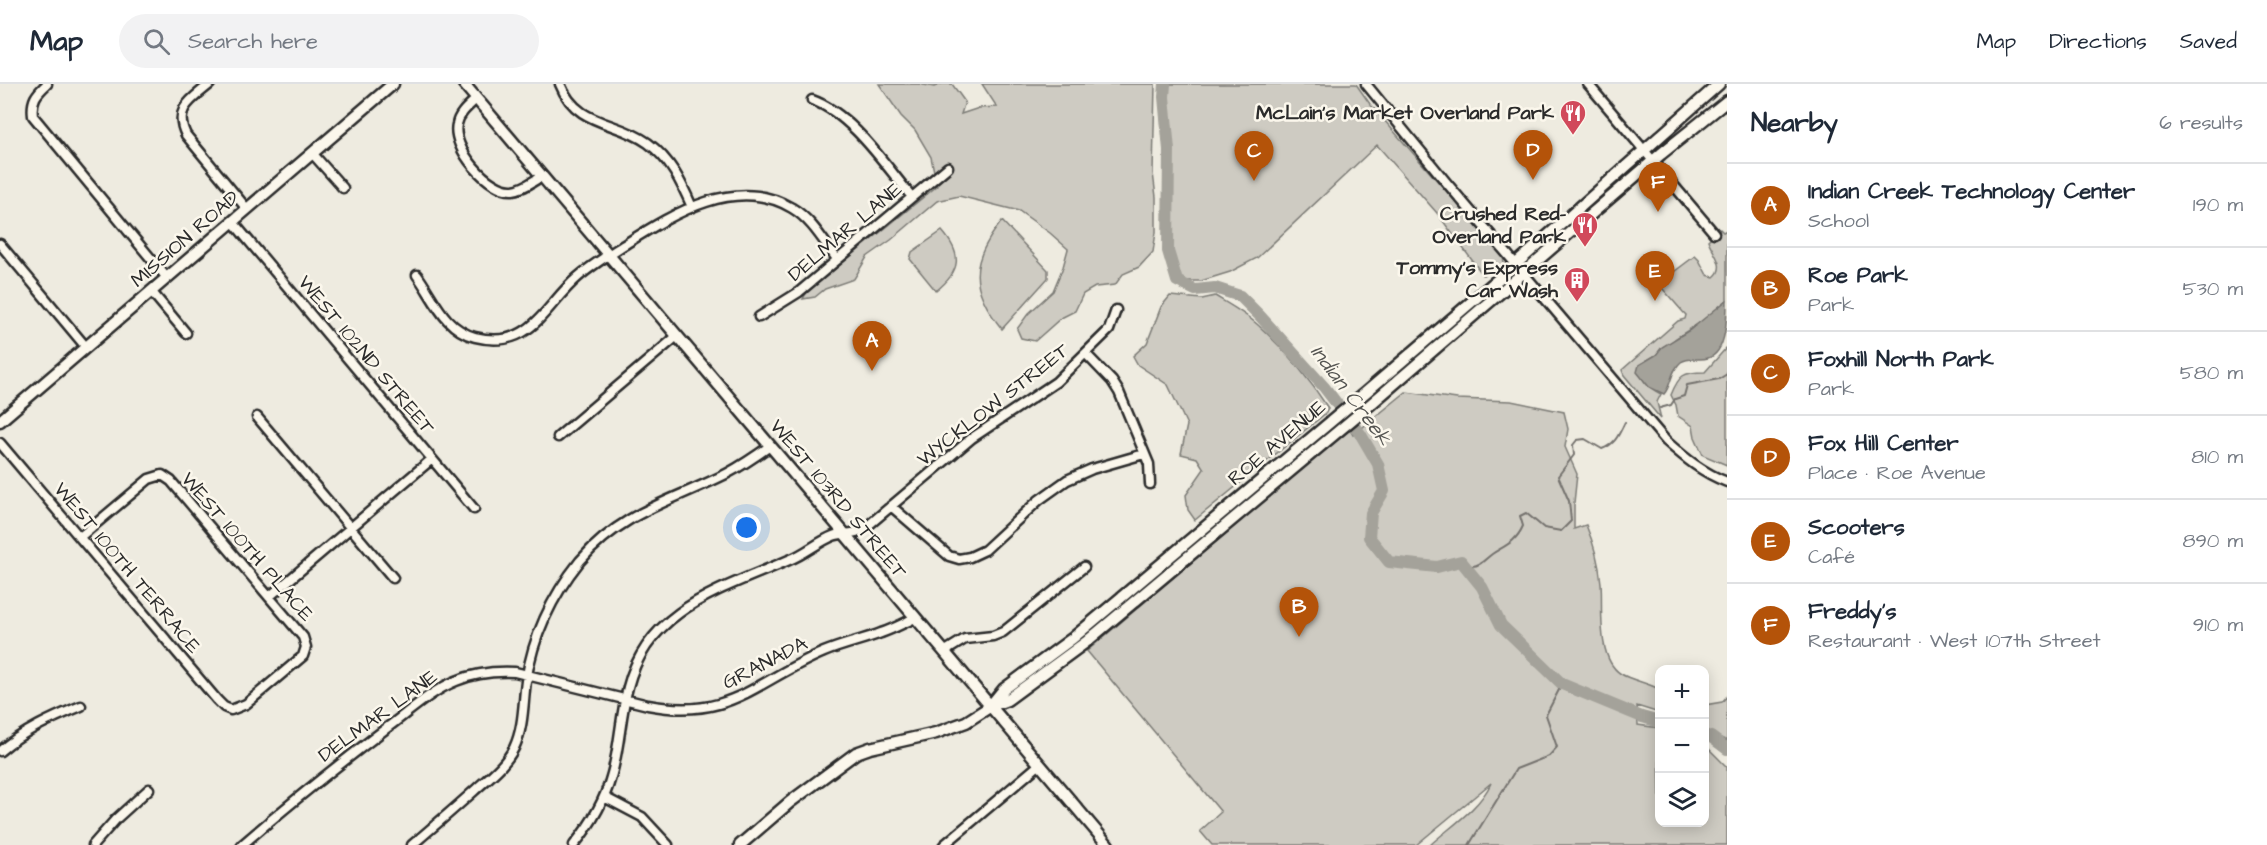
<!DOCTYPE html>
<html lang="en">
<head>
<meta charset="utf-8">
<style>
	body { margin:0; font-family:"Architects Daughter",sans-serif; background:#f2f2f3; color:#1f2937 }
	.controls { position:absolute; right:18px; bottom:18px; display:grid; overflow:hidden; border-radius:12px; box-shadow:0 3px 15px #0003 }
	.controls button { width:54px; height:54px; display:grid; place-items:center; padding:0; border:0; border-bottom:2px solid #e0e1e3; background:#fff; color:#1f2937; font:30px sans-serif }
	.you { position:absolute; left:747px; top:444px; width:21px; height:21px; margin:-15px; border:4px solid #fff; border-radius:50%; background:#1a73e8; box-shadow:0 0 0 9px #1a73e833 }
	.badge { display:grid; place-items:center; width:39px; height:39px; border-radius:50%; background:#b45309; color:#fff; font-size:20px; font-weight:700 }
	.pin { position:absolute; translate:-50% -50px; filter:drop-shadow(0 2px 3px #0008) }
	.pin::after { content:''; position:absolute; top:32px; width:21px; height:18px; background:inherit; clip-path:polygon(0 0,100% 0,50% 100%) }
	.list { margin:0; padding:0; list-style:none }
	h2 { display:flex; justify-content:space-between; align-items:center; height:78px; margin:0; padding:0 24px; font-size:26px }
	h2 small { font-size:20px; font-weight:400; color:#747a83 }
	.list li { display:grid; grid-template-columns:39px 1fr auto; gap:18px; align-items:center; box-sizing:border-box; height:84px; padding:0 24px; border-top:2px solid #e0e1e3 }
	.list b { display:block; font-size:22px; white-space:nowrap }
	.list p { margin:0; font-size:20px; white-space:nowrap; color:#747a83 }
	.list em { font-size:20px; font-style:normal; color:#747a83 }
	.icon { flex:none; width:33px; height:33px; fill:none; stroke:currentColor; stroke-width:2; stroke-linecap:round; stroke-linejoin:round }
	.map { position:relative; flex:none; width:1727px; height:761px; overflow:hidden }
	header { display:flex; align-items:center; gap:36px; box-sizing:border-box; height:84px; padding:0 30px; background:#fff; border-bottom:2px solid #e0e1e3 }
	header strong { font-size:28px }
	nav { display:flex; gap:33px; margin-inline-start:auto; font-size:21px }
	.search { width:420px; height:54px; background:#f2f2f3; display:flex; align-items:center; gap:15px; box-sizing:border-box; padding:0 21px; border-radius:33px; color:#747a83; font-size:22px }
	main { display:flex }
	aside { flex:1; background:#fff }
	.map>svg:first-child { display:block }
	.green { fill:#cecbc2; stroke:#7c7b76; stroke-width:1.5 }
	.water { fill:#a4a29a; stroke:#74726e; stroke-width:1.5 }
	.lines { fill:none; stroke-linecap:round; stroke-linejoin:round }
	.stream { stroke:#74726e; stroke-width:2 }
	.river { stroke:#a4a29a; stroke-width:12 }
	.minor-casing { stroke:#2b2b2b; stroke-width:13 }
	.major-casing { stroke:#2b2b2b; stroke-width:15 }
	.minor { stroke:#fbf7ec; stroke-width:8 }
	.major { stroke:#fbf7ec; stroke-width:10 }
	.labels { text-anchor:middle; dominant-baseline:central; stroke-width:5; stroke-linejoin:round; paint-order:stroke }
	.poi-label { font-size:20px; font-weight:bold; fill:#2b2b2b; stroke:#fbf7ec; text-anchor:end }
	.street-label { font-size:20px; fill:#2b2b2b; stroke:#fbf7ec }
	.water-label { font-size:21px; font-style:italic; fill:#555552; stroke:#fbf7ec }
</style>
</head>
<body>
<header>
<strong>Map</strong>
<div class="search"><svg class="icon" aria-label="search" viewBox="0 0 24 24"><circle cx="10" cy="10" r="6"/><path d="M15 15l6 6"/></svg>Search here</div>
<nav><a>Map</a><a>Directions</a><a>Saved</a></nav>
</header>
<main>
<div class="map">
<svg width="1727" height="761" viewBox="0 0 1727 761">
	<rect width="100%" height="100%" fill="#eeebe0"/>
	<filter id="ink" filterUnits="userSpaceOnUse"><feTurbulence type="fractalNoise" baseFrequency=".0167" numOctaves="2"/><feDisplacementMap in="SourceGraphic" scale="12" xChannelSelector="R" yChannelSelector="G"/><feConvolveMatrix kernelMatrix="1 2 1 2 8 2 1 2 1" color-interpolation-filters="sRGB"/></filter>
	<g filter="url(#ink)">
		<path class="green" d="M 879,0 L 919,0 L 934,3 L 942,0 L 952,0 L 965,18 L 961,30 L 979,24 L 997,23 L 982,0 L 1155,0 L 1153,89 L 1156,113 L 1156,148 L 1153,168 L 1139,183 L 1123,190 L 1115,201 L 1095,203 L 1083,210 L 1075,227 L 1061,234 L 1035,257 L 1021,254 L 1017,245 L 1028,230 L 1053,207 L 1063,183 L 1068,165 L 1050,149 L 1019,127 L 959,112 L 937,117 L 891,156 L 867,173 L 854,195 L 825,205 L 815,213 L 803,215 L 807,208 L 937,102 L 931,73 L 915,46 L 901,32 Z
			M 1165,0 L 1356,0 L 1370,20 L 1503,172 L 1504,180 L 1483,191 L 1437,129 L 1377,61 L 1257,174 L 1230,188 L 1201,197 L 1177,197 L 1168,167 L 1169,66 L 1164,13 Z
			M 1002,137 L 1048,186 L 1048,194 L 1002,245 C 969,203 969,178 1002,137 Z
			M 1720,145 L 1723,148 L 1727,146 L 1727,216 L 1704,236 L 1676,254 L 1656,271 L 1639,281 C 1640,296 1647,303 1661,310 L 1657,318 L 1661,335 L 1624,291 L 1622,286 L 1678,237 L 1685,235 L 1686,231 L 1683,228 L 1655,196 L 1656,191 L 1663,187 L 1675,187 L 1695,172 L 1699,176 L 1707,191 L 1714,193 C 1727,182 1713,170 1708,156 Z
			M 942,147 C 963,171 961,187 936,207 L 910,175 L 912,168 Z
			M 1170,212 L 1202,215 L 1215,212 C 1230,221 1245,229 1258,241 C 1284,265 1309,294 1328,324 L 1326,329 L 1195,436 L 1188,426 L 1186,411 L 1204,385 L 1197,374 L 1181,370 L 1187,341 L 1168,301 L 1138,281 L 1133,272 L 1147,259 L 1161,223 Z
			M 1727,263 L 1727,381 L 1703,371 L 1695,353 L 1693,342 L 1678,332 L 1676,321 L 1671,311 C 1679,291 1683,288 1705,288 Z
			M 1406,308 L 1457,315 L 1511,317 L 1564,328 L 1568,345 L 1565,363 L 1577,390 L 1574,419 L 1574,445 L 1586,441 C 1594,460 1599,478 1601,499 C 1603,524 1596,574 1621,590 C 1631,596 1648,599 1659,605 L 1659,629 L 1637,622 L 1638,641 L 1659,644 L 1660,738 L 1704,738 L 1705,661 L 1727,683 L 1727,761 L 1430,761 C 1450,743 1480,724 1491,699 L 1416,761 L 1212,761 L 1200,747 L 1221,728 L 1087,567 L 1331,360 L 1350,346 L 1353,351 Z
			M 1727,612 L 1727,657 L 1704,646 L 1705,621 L 1722,618 Z"/>
		<path class="water" d="M 1727,216 C 1727,232 1727,269 1708,274 C 1699,277 1690,272 1681,278 C 1670,287 1672,301 1664,310 L 1649,303 L 1637,288 L 1639,281 L 1656,271 L 1662,263 L 1690,246 Z"/>
		<g class="lines">
			<path class="stream" d="M 1660,324 L 1671,321 L 1675,315 L 1684,312 L 1687,301 L 1719,295 L 1727,290
				M 1463,479 C 1466,480 1469,482 1472,482 C 1481,482 1486,474 1492,470 C 1506,461 1516,458 1523,442 L 1520,432 L 1526,429 L 1544,444 L 1561,447 L 1571,437 L 1569,417 L 1558,392 L 1574,371 L 1573,361 L 1577,356 L 1585,355 L 1602,365 C 1616,360 1619,350 1625,338
				M 1469,761 L 1516,685 L 1549,672 L 1557,663 L 1546,631 L 1562,600"/>
			<path class="river" d="M 1165,0 L 1164,13 L 1169,66 L 1168,167 L 1177,197 L 1195,206 L 1215,204 L 1240,212 L 1260,232 L 1324,303 L 1361,351 L 1378,380 L 1384,407 L 1371,429 L 1369,453 L 1389,478 L 1437,483 L 1461,477 L 1482,503 L 1501,541 L 1562,600 L 1642,633 L 1660,638
				M 1704,651 L 1711,653 L 1727,665"/>
			<g class="minor-casing">
				<path id="minor" d="M 47,0 C 36,10 31,16 33,32 L 167,194
					M 210,0 C 191,16 173,25 186,51 L 247,125
					M 560,0 C 577,43 616,36 648,59 C 671,76 681,98 692,123
					M 1366,0 L 1446,98 L 1666,357 C 1685,374 1703,389 1727,398
					M 1588,0 L 1714,149
					M 476,15 C 469,22 459,29 457,40 C 451,64 489,108 513,106 C 524,105 533,97 542,92
					M 812,16 C 852,30 885,81 912,113
					M 312,69 L 343,104
					M 233,138 L 474,425
					M 0,160 L 86,263
					M 417,191 C 434,214 444,245 475,253 C 531,267 544,222 578,193 C 593,180 610,170 627,159 C 674,129 737,91 792,124 C 811,135 824,158 837,175
					M 151,207 L 186,249
					M 759,233 L 799,208 L 948,83
					M 1086,270 L 1112,297 L 1119,308 L 1149,380 L 1150,400
					M 257,333 L 393,494
					M 558,353 L 677,252
					M 0,359 L 217,616 L 224,623 L 231,626 L 246,620 L 303,572 L 306,563 L 303,553 L 171,397 L 162,391 L 149,395 L 80,453
					M 891,422 L 949,472 L 959,475 L 970,473 L 985,466 L 1039,416 L 1067,396 L 1092,385 L 1144,370
					M 269,513 L 432,375
					M 944,568 L 965,555 L 993,552 L 1003,548 L 1084,483
					M 0,667 C 23,647 52,634 81,622
					M 604,713 L 642,733 L 668,761
					M 93,761 L 116,735 L 149,705
					M 242,761 C 289,720 338,681 388,643 C 410,627 431,607 456,597 C 475,589 495,587 515,588 L 648,621 C 731,637 755,597 824,568 C 843,560 863,556 881,549 C 893,545 904,539 915,534
					M 412,761 C 433,743 454,725 474,707 C 488,694 505,682 514,664 C 524,643 523,619 526,597 C 533,552 552,512 580,477 C 623,427 673,417 728,389 C 743,381 756,372 770,362
					M 574,761 C 590,741 604,719 611,693 C 620,664 620,633 628,603 C 648,524 723,505 789,476 C 805,470 818,458 833,452 C 843,448 851,452 864,445 L 972,354 L 1056,298 L 1109,246 L 1116,226
					M 944,761 L 1040,680"/>
			</g>
			<g class="major-casing">
				<path id="major" d="M 464,0 L 1108,761
					M 0,337 L 393,0
					M 991,621 L 1004,605 L 1073,554 L 1365,309 L 1516,180 L 1719,0
					M 740,761 L 790,718 L 856,669 L 870,664 L 936,649 L 966,638 L 991,622 L 1007,616 L 1086,558 L 1372,319 L 1661,70 L 1727,17"/>
			</g>
			<use href="#minor" class="minor"/>
			<use href="#major" class="major"/>
		</g>
	</g>
	<defs>
		<g id="restaurant-pin" transform="scale(1.35)"><path d="M0 17L-7.5 6A9.5 9.5 0 1 1 7.5 6Z" fill="#d1495b" stroke="#fbf7ec"/><path d="M-5-6h1v4h1v-4h1v4h1v-4h1v5L-1.5 .5V6h-2V.5L-5-1ZM5-6V6H3V1.5H1.5Q1.5-4 5-6Z" fill="#fff"/></g>
		<g id="building-pin" transform="scale(1.35)"><path d="M0 17L-7.5 6A9.5 9.5 0 1 1 7.5 6Z" fill="#d1495b" stroke="#fbf7ec"/><path d="M-4-6H4V6H1V3H-1V6H-4ZM-2.5-4.3h1.7v1.8h-1.7ZM.8-4.3h1.7v1.8H.8ZM-2.5-1h1.7V.8h-1.7ZM.8-1h1.7V.8H.8Z" fill="#fff"/></g>
	</defs>
	<g fill-rule="evenodd">
		<use href="#restaurant-pin" x="1573" y="29"/>
		<use href="#restaurant-pin" x="1585" y="141"/>
		<use href="#building-pin" x="1577" y="196"/>
	</g>
	<g class="labels">
		<g class="poi-label">
			<text x="1554" y="29">McLain's Market Overland Park</text>
			<text x="1566" y="130">Crushed Red-<tspan x="1566" dy="23">Overland Park</tspan></text>
			<text x="1558" y="184">Tommy's Express<tspan x="1558" dy="23">Car Wash</tspan></text>
		</g>
		<g class="street-label">
			<text transform="translate(845 148) rotate(-40)">DELMAR LANE</text>
			<text transform="translate(185 155) rotate(-41)">MISSION ROAD</text>
			<text transform="translate(366 271) rotate(50)">WEST 102ND STREET</text>
			<text transform="translate(993 321) rotate(-38)">WYCKLOW STREET</text>
			<text transform="translate(1277 359) rotate(-40)">ROE AVENUE</text>
			<text transform="translate(838 415) rotate(50)">WEST 103RD STREET</text>
			<text transform="translate(247 463) rotate(49)">WEST 100TH PLACE</text>
			<text transform="translate(127 484) rotate(50)">WEST 100TH TERRACE</text>
			<text transform="translate(765 579) rotate(-27)">GRANADA</text>
			<text transform="translate(378 632) rotate(-36)">DELMAR LANE</text>
		</g>
		<g class="water-label">
			<text transform="translate(1351 311) rotate(53)">Indian Creek</text>
		</g>
	</g>
</svg>
<div class="controls">
<button>+</button>
<button>−</button>
<button><svg class="icon" aria-label="layers" viewBox="0 0 24 24"><path d="M12 4l9 5-9 5-9-5zM3 14l9 5 9-5"/></svg></button>
</div>
<div class="you"></div>
<div class="pin badge" style="left:872px;top:287px">A</div>
<div class="pin badge" style="left:1299px;top:553px">B</div>
<div class="pin badge" style="left:1254px;top:97px">C</div>
<div class="pin badge" style="left:1533px;top:96px">D</div>
<div class="pin badge" style="left:1655px;top:217px">E</div>
<div class="pin badge" style="left:1658px;top:128px">F</div>
</div>
<aside>
<h2>Nearby<small>6 results</small></h2>
<ul class="list">
<li><span class="badge">A</span><div><b>Indian Creek Technology Center</b><p>School</p></div><em>190 m</em></li>
<li><span class="badge">B</span><div><b>Roe Park</b><p>Park</p></div><em>530 m</em></li>
<li><span class="badge">C</span><div><b>Foxhill North Park</b><p>Park</p></div><em>580 m</em></li>
<li><span class="badge">D</span><div><b>Fox Hill Center</b><p>Place · Roe Avenue</p></div><em>810 m</em></li>
<li><span class="badge">E</span><div><b>Scooters</b><p>Café</p></div><em>890 m</em></li>
<li><span class="badge">F</span><div><b>Freddy's</b><p>Restaurant · West 107th Street</p></div><em>910 m</em></li>
</ul>
</aside>
</main>
</body>
</html>
